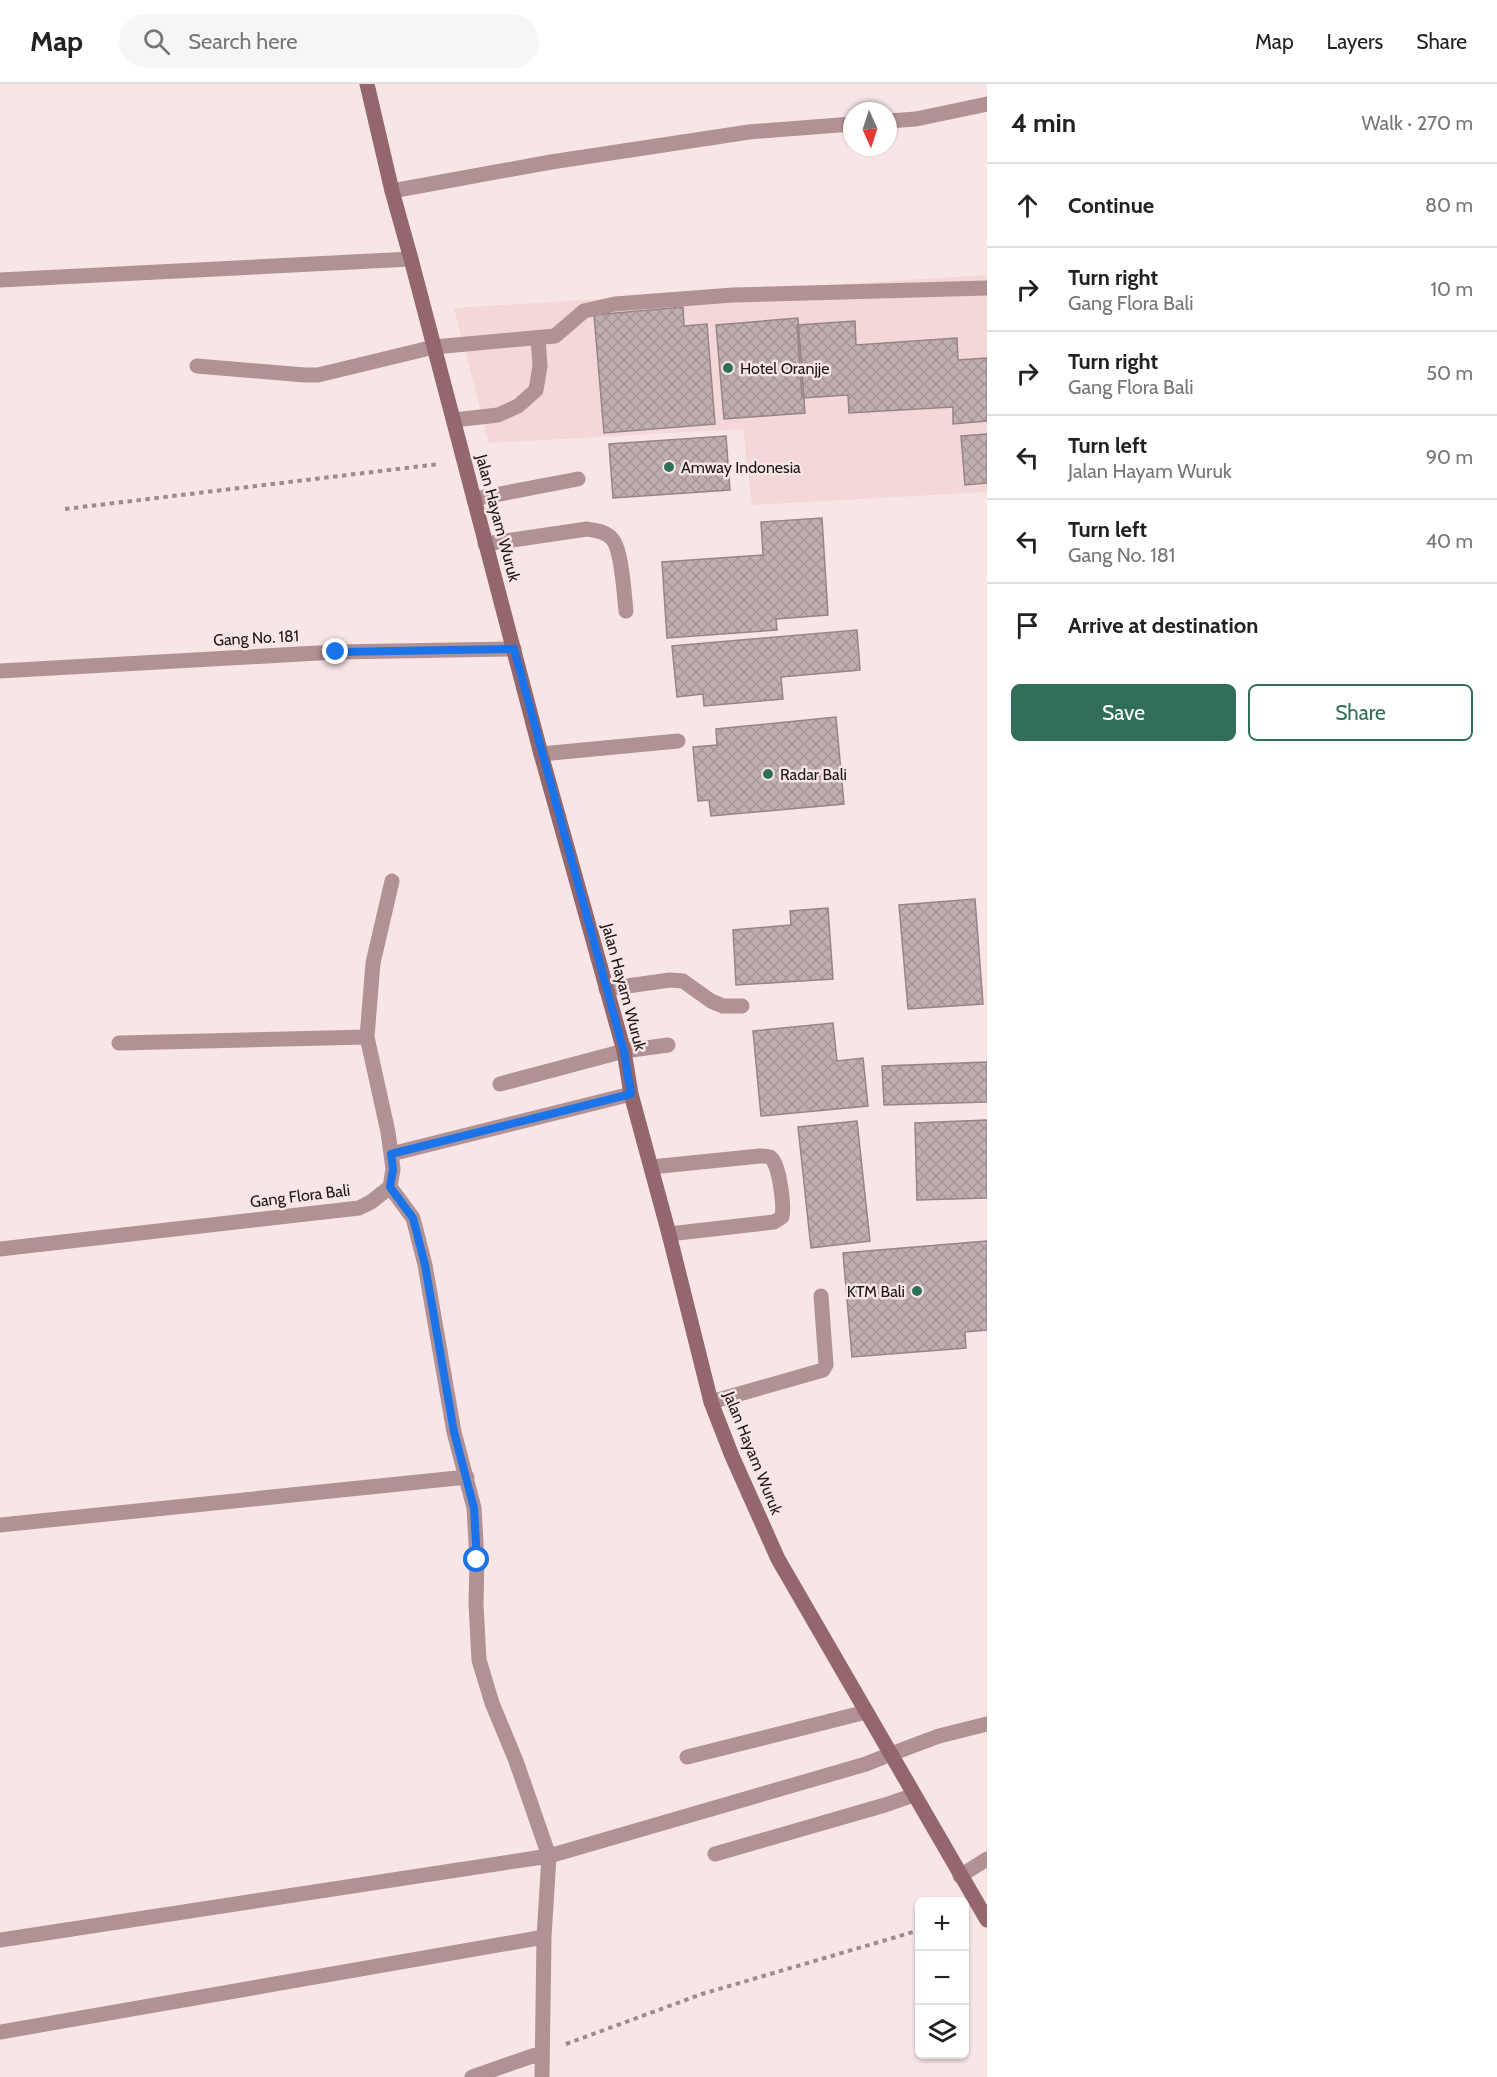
<!DOCTYPE html>
<html lang="en">
<head>
<meta charset="utf-8">
<style>
	body { margin:0; font-family:Cabin,sans-serif; background:#f6f6f6; color:#222 }
	.controls { position:absolute; right:18px; bottom:18px; display:grid; overflow:hidden; border-radius:9px; box-shadow:0 2px 4px #0004 }
	.controls button { width:54px; height:54px; display:grid; place-items:center; padding:0; border:0; border-bottom:2px solid #e0e0e0; background:#fff; color:#222; font:30px sans-serif }
	.compass { position:absolute; left:843px; top:18px; width:54px; height:54px; border-radius:50%; background:#fff; box-shadow:0 2px 4px #0004; rotate:177deg }
	.stop { position:absolute; width:18px; height:18px; margin:-14px; border:4px solid #1a73e8; border-radius:50%; background:#fff }
	.stop.end { background:#1a73e8; border-color:#fff; box-shadow:0 2px 6px #0008 }
	.list { margin:0; padding:0; list-style:none }
	h2 { display:flex; justify-content:space-between; align-items:center; height:78px; margin:0; padding:0 24px; font-size:26px }
	h2 small { font-size:20px; font-weight:400; color:#767676 }
	.list li { display:grid; grid-template-columns:39px 1fr auto; gap:18px; align-items:center; box-sizing:border-box; height:84px; padding:0 24px; border-top:2px solid #e0e0e0 }
	.list b { display:block; font-size:22px; white-space:nowrap }
	.list p { margin:0; font-size:20px; white-space:nowrap; color:#767676 }
	.list em { font-size:20px; font-style:normal; color:#767676 }
	.actions { display:flex; gap:12px; padding:18px 24px }
	.actions a { flex:1; padding:14px 0; border:2px solid #316e5a; border-radius:9px; text-align:center; font-size:21px; color:#316e5a }
	.actions .main { background:#316e5a; color:#fff }
	.icon { flex:none; width:33px; height:33px; fill:none; stroke:currentColor; stroke-width:2; stroke-linecap:round; stroke-linejoin:round }
	.map { position:relative; flex:none; width:987px; height:1993px; overflow:hidden }
	header { display:flex; align-items:center; gap:36px; box-sizing:border-box; height:84px; padding:0 30px; background:#fff; border-bottom:2px solid #e0e0e0 }
	header strong { font-size:28px }
	nav { display:flex; gap:33px; margin-inline-start:auto; font-size:21px }
	.search { width:420px; height:54px; background:#f6f6f6; display:flex; align-items:center; gap:15px; box-sizing:border-box; padding:0 21px; border-radius:33px; color:#767676; font-size:22px }
	main { display:flex }
	aside { flex:1; background:#fff }
	.map>svg:first-child { display:block }
	.built { fill:#f3d7d9 }
	.building { fill:url(#building-cross-hatch); stroke:#968586; stroke-width:1.5 }
	.lines { fill:none; stroke-linecap:round; stroke-linejoin:round }
	.path { stroke:#9a8d8d; stroke-width:4; stroke-dasharray:4.5 4.5; stroke-linecap:butt }
	.service { stroke:#b19294; stroke-width:15 }
	.minor { stroke:#b19294; stroke-width:15 }
	.secondary { stroke:#93676c; stroke-width:15 }
	.route { stroke:#1a73e8; stroke-width:8 }
	.poi-dot { fill:#316e5a; stroke:#f8e5e6; stroke-width:2 }
	.labels { text-anchor:middle; dominant-baseline:central; stroke-width:5; stroke-linejoin:round; paint-order:stroke }
	.poi-label { font-size:16px; fill:#1c1616; stroke:#f8e5e6; text-anchor:start }
	.street-label { font-size:16px; fill:#1c1616; stroke:#f8e5e6 }
</style>
</head>
<body>
<header>
<strong>Map</strong>
<div class="search"><svg class="icon" aria-label="search" viewBox="0 0 24 24"><circle cx="10" cy="10" r="6"/><path d="M15 15l6 6"/></svg>Search here</div>
<nav><a>Map</a><a>Layers</a><a>Share</a></nav>
</header>
<main>
<div class="map">
<svg width="987" height="1993" viewBox="0 0 987 1993">
	<defs>
		<pattern id="building-cross-hatch" width="8" height="8" patternUnits="userSpaceOnUse" patternTransform="scale(1.5)"><rect width="8" height="8" fill="#c1aeb0"/><path d="M0 0l8 8M0 8l8-8" fill="none" stroke="#a59597"/></pattern>
	</defs>
	<rect width="100%" height="100%" fill="#f8e5e6"/>
	<path class="built" d="M 987,191 L 987,408 L 752,421 L 743,345 L 489,359 L 454,224 Z"/>
	<path class="building" d="M 683,223 L 684,242 L 707,240 L 715,340 L 604,349 L 594,231 Z
		M 798,234 L 805,329 L 724,335 L 716,241 Z
		M 855,237 L 856,261 L 957,254 L 958,276 L 987,274 L 987,337 L 953,340 L 953,323 L 849,329 L 848,311 L 802,314 L 797,241 Z
		M 987,350 L 987,399 L 965,401 L 961,352 Z
		M 726,352 L 730,406 L 613,414 L 609,360 Z
		M 822,434 L 828,531 L 776,535 L 777,546 L 667,554 L 662,478 L 763,471 L 761,438 Z
		M 857,546 L 860,586 L 781,593 L 783,615 L 704,622 L 703,610 L 677,613 L 672,562 Z
		M 836,633 L 844,720 L 711,732 L 709,716 L 698,717 L 693,663 L 717,661 L 716,645 Z
		M 975,815 L 983,920 L 908,925 L 899,821 Z
		M 828,824 L 833,895 L 736,901 L 733,846 L 791,841 L 790,827 Z
		M 833,939 L 837,977 L 863,974 L 868,1022 L 761,1032 L 753,947 Z
		M 987,978 L 987,1018 L 884,1021 L 882,982 Z
		M 987,1036 L 987,1114 L 917,1116 L 915,1039 Z
		M 857,1037 L 870,1157 L 811,1164 L 798,1043 Z
		M 987,1157 L 987,1246 L 965,1248 L 966,1264 L 852,1273 L 843,1169 Z"/>
	<g class="lines">
		<path class="path" d="M 65,425 L 439,380
			M 566,1960 L 702,1910 L 920,1846"/>
		<path class="service" d="M 0,196 L 411,175
			M 197,282 L 305,291 L 318,291 L 434,263 L 555,252 L 584,227 L 615,220 L 733,211 L 987,204
			M 454,336 L 498,331 L 518,322 L 536,306 L 540,282 L 538,254
			M 474,415 L 578,395
			M 485,460 L 587,445 C 596,447 606,447 613,456 C 622,468 624,510 626,527
			M 541,670 L 678,657
			M 606,905 L 670,896 L 683,897 L 711,917 L 723,922 L 742,922
			M 500,1000 L 624,967
			M 651,1083 L 760,1072 C 763,1072 767,1072 770,1073 C 780,1080 784,1122 782,1133 L 774,1138 L 669,1150
			M 711,1318 L 823,1286 L 826,1281 L 821,1212
			M 891,1670 L 939,1652 L 987,1640
			M 687,1673 L 866,1628
			M 715,1770 L 885,1721 L 914,1711
			M 960,1792 L 987,1775"/>
		<path class="minor" d="M 888,37 L 916,35 L 987,20
			M 392,107 L 551,78 L 749,48 L 852,40
			M 0,587 L 336,568 L 514,565
			M 119,959 L 367,953
			M 624,967 L 668,961
			M 391,1070 L 631,1010
			M 390,1103 L 413,1134 L 425,1181 L 454,1348 L 474,1424 L 477,1476 L 476,1520 L 479,1576 L 492,1619 L 516,1677 L 549,1772 L 866,1680 L 891,1670
			M 0,1165 L 359,1124 L 371,1118 L 390,1103 L 393,1085 L 388,1048 L 367,953 L 373,879 L 392,797
			M 0,1441 L 467,1393
			M 0,1856 L 549,1772 L 544,1853 L 542,1993
			M 0,1948 L 544,1853
			M 472,1993 L 541,1969"/>
		<path class="secondary" d="M 367,0 L 392,107 L 411,175 L 541,670 L 624,967 L 631,1010 L 669,1150 L 711,1318 L 732,1372 L 778,1475 L 987,1836"/>
	</g>
	<g class="lines">
		<path class="route" d="M 336,568 L 514,565 L 624,968 L 631,1010 L 391,1070 L 393,1085 L 390,1103 L 413,1134 L 425,1181 L 454,1348 L 474,1424 L 477,1476"/>
	</g>
	<g class="poi-dot">
		<circle cx="728" cy="284" r="6"/>
		<circle cx="669" cy="383" r="6"/>
		<circle cx="768" cy="690" r="6"/>
		<circle cx="917" cy="1207" r="6"/>
	</g>
	<g class="labels">
		<g class="poi-label">
			<text x="740" y="284">Hotel Oranjje</text>
			<text x="681" y="383">Amway Indonesia</text>
			<text x="780" y="690">Radar Bali</text>
			<text x="905" y="1207" text-anchor="end">KTM Bali</text>
		</g>
		<g class="street-label">
			<text transform="translate(498 434) rotate(75)">Jalan Hayam Wuruk</text>
			<text transform="translate(256 554) rotate(-3)">Gang No. 181</text>
			<text transform="translate(624 903) rotate(75)">Jalan Hayam Wuruk</text>
			<text transform="translate(300 1112) rotate(-7)">Gang Flora Bali</text>
			<text transform="translate(753 1369) rotate(68)">Jalan Hayam Wuruk</text>
		</g>
	</g>
</svg>
<div class="controls">
<button>+</button>
<button>−</button>
<button><svg class="icon" aria-label="layers" viewBox="0 0 24 24"><path d="M12 4l9 5-9 5-9-5zM3 14l9 5 9-5"/></svg></button>
</div>
<svg class="compass" viewBox="-18 -18 36 36"><path d="M0-13l5 13h-10z" fill="#e53935"/><path d="M0 13l5-13h-10z" fill="#767676"/></svg>
<div class="stop" style="left:477px;top:1476px"></div>
<div class="stop end" style="left:336px;top:568px"></div>
</div>
<aside>
<h2>4 min<small>Walk · 270 m</small></h2>
<ul class="list">
<li><svg class="icon" aria-label="ahead" viewBox="0 0 24 24"><path d="M12 20V5M6 11l6-6 6 6"/></svg><div><b>Continue</b></div><em>80 m</em></li>
<li><svg class="icon" aria-label="right" viewBox="0 0 24 24"><path d="M7 20v-9h11M14 6l5 5-5 5"/></svg><div><b>Turn right</b><p>Gang Flora Bali</p></div><em>10 m</em></li>
<li><svg class="icon" aria-label="right" viewBox="0 0 24 24"><path d="M7 20v-9h11M14 6l5 5-5 5"/></svg><div><b>Turn right</b><p>Gang Flora Bali</p></div><em>50 m</em></li>
<li><svg class="icon" aria-label="left" viewBox="0 0 24 24"><path d="M17 20v-9H6M10 6l-5 5 5 5"/></svg><div><b>Turn left</b><p>Jalan Hayam Wuruk</p></div><em>90 m</em></li>
<li><svg class="icon" aria-label="left" viewBox="0 0 24 24"><path d="M17 20v-9H6M10 6l-5 5 5 5"/></svg><div><b>Turn left</b><p>Gang No. 181</p></div><em>40 m</em></li>
<li><svg class="icon" aria-label="arrive" viewBox="0 0 24 24"><path d="M6 21V4h12l-3 4 3 4H6"/></svg><div><b>Arrive at destination</b></div></li>
</ul>
<div class="actions"><a class="main">Save</a><a>Share</a></div>
</aside>
</main>
</body>
</html>
